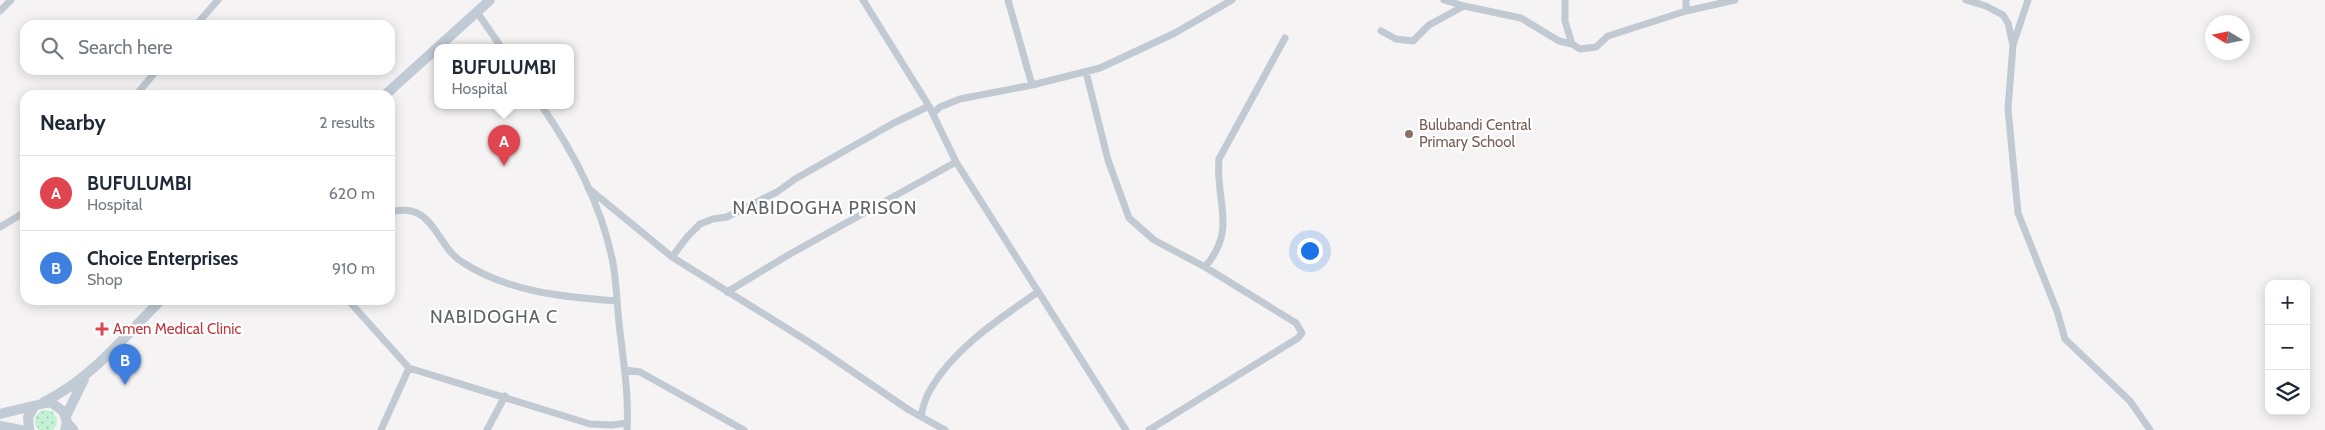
<!DOCTYPE html>
<html lang="en">
<head>
<meta charset="utf-8">
<style>
	body { margin:0; font-family:Cabin,sans-serif; background:#f6f6f7; color:#1f2937 }
	.controls { position:absolute; right:15px; bottom:15px; display:grid; overflow:hidden; border-radius:10px; box-shadow:0 2px 12px #0003 }
	.controls button { width:45px; height:45px; display:grid; place-items:center; padding:0; border:0; border-bottom:1px solid #e0e1e3; background:#fff; color:#1f2937; font:25px sans-serif }
	.compass { position:absolute; left:2205px; top:15px; width:45px; height:45px; border-radius:50%; background:#fff; box-shadow:0 2px 12px #0003; rotate:280deg }
	.you { position:absolute; left:1309px; top:250px; width:18px; height:18px; margin:-12px; border:4px solid #fff; border-radius:50%; background:#1a73e8; box-shadow:0 0 0 8px #1a73e833 }
	.badge { display:grid; place-items:center; width:32px; height:32px; border-radius:50%; background:#b45309; color:#fff; font-size:16px; font-weight:700 }
	.pin { position:absolute; translate:-50% -41px; filter:drop-shadow(0 1px 2px #0008) }
	.pin::after { content:''; position:absolute; top:26px; width:18px; height:15px; background:inherit; clip-path:polygon(0 0,100% 0,50% 100%) }
	.popup { position:absolute; left:434px; top:44px; width:140px; height:65px; box-sizing:border-box; display:grid; place-content:center; border-radius:10px; background:#fff; filter:drop-shadow(0 1px 4px #0005); font-size:16px; white-space:nowrap; color:#747a83 }
	.popup b { font-size:19px; color:#1f2937 }
	.popup::after { content:''; position:absolute; left:50%; top:100%; margin-left:-10px; border:10px solid transparent; border-top-color:#fff }
	.list { margin:0; padding:0; list-style:none }
	h2 { display:flex; justify-content:space-between; align-items:center; height:65px; margin:0; padding:0 20px; font-size:21px }
	h2 small { font-size:16px; font-weight:400; color:#747a83 }
	.list li { display:grid; grid-template-columns:32px 1fr auto; gap:15px; align-items:center; box-sizing:border-box; height:75px; padding:0 20px; border-top:1px solid #e0e1e3 }
	.list b { display:block; font-size:19px; white-space:nowrap }
	.list p { margin:0; font-size:16px; white-space:nowrap; color:#747a83 }
	.list em { font-size:16px; font-style:normal; color:#747a83 }
	.icon { flex:none; width:28px; height:28px; fill:none; stroke:currentColor; stroke-width:2; stroke-linecap:round; stroke-linejoin:round }
	.map { position:relative; flex:none; width:2325px; height:430px; overflow:hidden }
	.search { position:absolute; background:#fff; box-shadow:0 2px 12px #0003; left:20px; top:20px; width:375px; height:55px; display:flex; align-items:center; gap:12px; box-sizing:border-box; padding:0 18px; border-radius:15px; color:#747a83; font-size:19px }
	.panel { position:absolute; background:#fff; box-shadow:0 2px 12px #0003; left:20px; top:90px; width:375px; height:215px; border-radius:15px }
	.map>svg:first-child { display:block }
	.grass { fill:url(#grass-dots) }
	.lines { fill:none; stroke-linecap:round; stroke-linejoin:round }
	.minor { stroke:#c1cad2; stroke-width:7 }
	.tertiary { stroke:#c1cad2; stroke-width:9 }
	.secondary { stroke:#c1cbd6; stroke-width:10 }
	.education-dot { fill:#8d6e63; stroke:#fff; stroke-width:2 }
	.health-dot { fill:#e0444e; stroke:#fff; stroke-width:2 }
	.labels { text-anchor:middle; dominant-baseline:central; stroke-width:4.5; stroke-linejoin:round; paint-order:stroke }
	.education-label { font-size:15px; fill:#785e54; stroke:#fff; text-anchor:start }
	.health-label { font-size:15px; fill:#be3a42; stroke:#fff; text-anchor:start }
	.quarter-label { font-size:18px; letter-spacing:1px; fill:#5f6368; stroke:#fff }
</style>
</head>
<body>
<div class="map">
<svg width="2325" height="430" viewBox="0 0 2325 430">
	<defs>
		<pattern id="grass-dots" width="8" height="8" patternUnits="userSpaceOnUse" patternTransform="scale(1.25)"><rect width="8" height="8" fill="#c3f1d5"/><path d="M2 2h.1M6 6h.1" fill="none" stroke="#a0c6b0" stroke-width="1.8" stroke-linecap="round"/></pattern>
	</defs>
	<rect width="100%" height="100%" fill="#f5f3f3"/>
	<path class="grass" d="M35 421a11 11 0 1 1 22 0a11 11 0 1 1-22 0Z"/>
	<g class="lines">
		<path class="minor" d="M 863,0 L 929,106 L 956,162 L 1126,430
			M 1008,0 L 1032,85
			M 1444,0 L 1464,6
			M 1565,0 L 1565,21 L 1572,44 L 1580,49 L 1596,47 L 1608,36 L 1686,11 L 1735,0
			M 1966,0 L 1986,6 L 2003,15 L 2008,23 L 2013,45 L 2008,109 L 2018,213 L 2057,311 L 2065,339 L 2130,401 L 2150,430
			M 0,11 L 11,0
			M 1686,11 L 1686,0
			M 477,12 L 501,47
			M 196,25 L 218,0
			M 1381,31 L 1396,39 L 1413,41 L 1429,25 L 1464,6 L 1521,18 L 1559,41 L 1572,44
			M 2013,45 L 2028,0
			M 1086,72 L 1108,160 L 1129,218 L 1154,240 L 1205,267 L 1296,323 L 1302,333 L 1298,338 L 1149,430
			M 136,95 L 157,70
			M 541,105 C 573,151 602,207 613,263 C 617,286 617,309 620,332 C 624,365 629,397 627,430
			M 933,113 L 940,107 L 960,99 L 1032,85 L 1100,68 L 1175,33 L 1232,0
			M 588,188 L 672,257 L 812,344 L 909,410 L 945,430
			M 390,212 C 435,201 434,244 462,262 C 508,292 563,297 616,301
			M 0,227 L 25,212
			M 672,257 L 687,237 L 700,224 L 713,219 L 727,217 L 777,192 L 795,179 L 892,124 L 929,106
			M 1205,267 C 1238,228 1215,202 1219,159 L 1285,38
			M 727,292 L 790,254 L 956,162
			M 348,300 L 409,368 L 590,424 L 612,425 L 627,423
			M 625,370 L 640,372 L 744,430
			M 921,416 C 923,407 925,398 930,390 C 954,348 999,319 1038,292
			M 381,430 L 409,368
			M 487,430 L 505,396"/>
		<path class="tertiary" d="M 67,422 L 74,430"/>
		<path class="secondary" d="M 385,95 L 490,0
			M 44,402 C 91,379 124,337 161,300
			M 0,414 L 50,402 L 63,411 L 67,422 L 65,430
			M 66,416 L 84,379
			M 0,426 L 21,430
			M 29,430 L 28,417 L 34,407"/>
	</g>
	<circle class="education-dot" cx="1409" cy="134" r="5"/>
	<path class="health-dot" d="M99.5 321.5h5v5h5v5h-5v5h-5v-5h-5v-5h5z"/>
	<g class="labels">
		<g class="education-label">
			<text x="1419" y="125">Bulubandi Central<tspan x="1419" dy="17">Primary School</tspan></text>
		</g>
		<g class="health-label">
			<text x="113" y="329">Amen Medical Clinic</text>
		</g>
		<g class="quarter-label">
			<text x="825" y="208">NABIDOGHA PRISON</text>
			<text x="494" y="317">NABIDOGHA C</text>
		</g>
	</g>
</svg>
<div class="controls">
<button>+</button>
<button>−</button>
<button><svg class="icon" aria-label="layers" viewBox="0 0 24 24"><path d="M12 4l9 5-9 5-9-5zM3 14l9 5 9-5"/></svg></button>
</div>
<svg class="compass" viewBox="-18 -18 36 36"><path d="M0-13l5 13h-10z" fill="#e53935"/><path d="M0 13l5-13h-10z" fill="#747a83"/></svg>
<div class="you"></div>
<div class="pin badge" style="left:504px;top:166px;background:#e0444e">A</div>
<div class="popup"><b>BUFULUMBI</b>Hospital</div>
<div class="pin badge" style="left:125px;top:385px;background:#3f7fe0">B</div>
<div class="search"><svg class="icon" aria-label="search" viewBox="0 0 24 24"><circle cx="10" cy="10" r="6"/><path d="M15 15l6 6"/></svg>Search here</div>
<section class="panel">
<h2>Nearby<small>2 results</small></h2>
<ul class="list">
<li><span class="badge" style="background:#e0444e">A</span><div><b>BUFULUMBI</b><p>Hospital</p></div><em>620 m</em></li>
<li><span class="badge" style="background:#3f7fe0">B</span><div><b>Choice Enterprises</b><p>Shop</p></div><em>910 m</em></li>
</ul>
</section>
</div>
</body>
</html>
